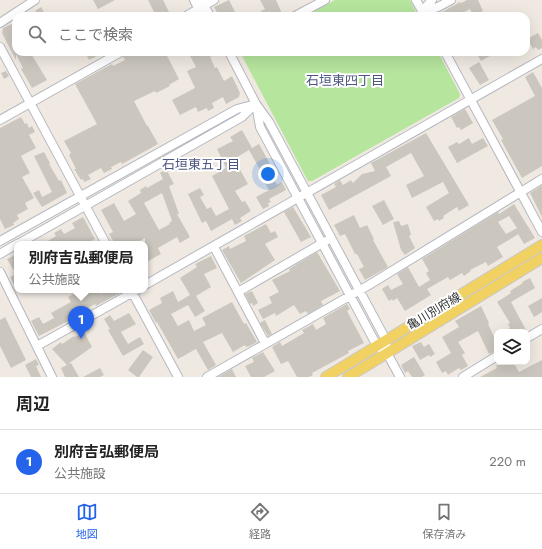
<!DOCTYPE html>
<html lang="ja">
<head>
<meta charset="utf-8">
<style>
	body { margin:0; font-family:Jost,"Noto Sans JP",sans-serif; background:#f6f6f6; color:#222 }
	.controls { position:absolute; right:12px; bottom:12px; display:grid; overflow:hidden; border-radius:8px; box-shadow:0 4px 16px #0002 }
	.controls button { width:36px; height:36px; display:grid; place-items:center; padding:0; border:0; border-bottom:1px solid #e0e0e0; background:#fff; color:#222; font:20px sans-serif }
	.you { position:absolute; left:268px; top:174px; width:14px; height:14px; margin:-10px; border:3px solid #fff; border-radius:50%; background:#1a73e8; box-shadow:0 0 0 6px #1a73e833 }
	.badge { display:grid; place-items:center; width:26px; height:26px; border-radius:50%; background:#2563eb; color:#fff; font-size:13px; font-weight:700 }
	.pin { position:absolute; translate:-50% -33px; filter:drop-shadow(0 1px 2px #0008) }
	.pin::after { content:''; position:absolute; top:21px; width:14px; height:12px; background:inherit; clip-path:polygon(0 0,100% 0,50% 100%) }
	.popup { position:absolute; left:14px; top:241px; width:134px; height:52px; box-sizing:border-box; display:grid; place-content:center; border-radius:8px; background:#fff; filter:drop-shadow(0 1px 3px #0005); font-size:13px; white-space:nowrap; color:#767676 }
	.popup b { font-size:15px; color:#222 }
	.popup::after { content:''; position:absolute; left:50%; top:100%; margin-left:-8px; border:8px solid transparent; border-top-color:#fff }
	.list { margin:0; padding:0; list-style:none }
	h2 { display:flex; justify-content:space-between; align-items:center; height:52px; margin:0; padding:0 16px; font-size:17px }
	h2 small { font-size:13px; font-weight:400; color:#767676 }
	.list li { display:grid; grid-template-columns:26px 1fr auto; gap:12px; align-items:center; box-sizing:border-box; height:64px; padding:0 16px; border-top:1px solid #e0e0e0 }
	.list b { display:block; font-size:15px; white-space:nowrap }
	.list p { margin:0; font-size:13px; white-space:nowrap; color:#767676 }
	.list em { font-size:13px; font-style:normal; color:#767676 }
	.icon { flex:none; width:22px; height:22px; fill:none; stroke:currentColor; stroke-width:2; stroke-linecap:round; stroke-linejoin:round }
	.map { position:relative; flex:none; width:542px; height:377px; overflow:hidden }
	.search { position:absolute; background:#fff; box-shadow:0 4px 16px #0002; left:12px; right:12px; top:12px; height:44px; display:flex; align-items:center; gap:10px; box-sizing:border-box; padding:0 14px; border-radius:12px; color:#767676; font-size:15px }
	.sheet { height:116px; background:#fff }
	nav { display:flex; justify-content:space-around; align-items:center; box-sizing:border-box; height:56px; border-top:1px solid #e0e0e0; background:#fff; font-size:11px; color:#767676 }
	nav a { display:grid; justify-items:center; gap:2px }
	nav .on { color:#2563eb }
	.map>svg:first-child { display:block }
	.green { fill:#b6e59e }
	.building { fill:#cbc7bf; fill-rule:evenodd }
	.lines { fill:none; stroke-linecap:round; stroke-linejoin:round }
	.minor-casing { stroke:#b4b7c1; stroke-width:10 }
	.major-casing { stroke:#c9c9c9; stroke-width:12 }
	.minor { stroke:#fff; stroke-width:8 }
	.major { stroke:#f2d163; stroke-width:10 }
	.labels { text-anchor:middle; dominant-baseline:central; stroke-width:4; stroke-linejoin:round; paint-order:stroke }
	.street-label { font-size:12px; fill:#2e2e2e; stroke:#fff }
	.neighbourhood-label { font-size:13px; fill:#4d5680; stroke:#fff }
</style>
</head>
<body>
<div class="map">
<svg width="542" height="377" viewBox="0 0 542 377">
	<rect width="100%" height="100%" fill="#efe9e1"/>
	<path class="green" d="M 335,0 L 410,0 L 418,16 L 306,16 Z
		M 242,52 L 438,52 L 460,94 L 459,98 L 312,181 L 308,181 L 241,54 Z"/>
	<path class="building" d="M 93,0 L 115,0 L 98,9 Z
		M 148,0 L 163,0 L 171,16 L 156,16 Z
		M 229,0 L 237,16 L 219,16 L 214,7 Z
		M 260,0 L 276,0 L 283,16 L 264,16 L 261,11 L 265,9 Z
		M 467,0 L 478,0 L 483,11 L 473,16 L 470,9 L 457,16 L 435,16 L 460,2 L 461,3 Z
		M 41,7 L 46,16 L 28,16 L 36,12 L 35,11 Z
		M 16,22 L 16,52 L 30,52 L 47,80 L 32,88 L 21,69 L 23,68 L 16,54 L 16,60 L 2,33 L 3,28 Z
		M 538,33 L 542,40 L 542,48 L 538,50 L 536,47 L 533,49 L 527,39 Z
		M 85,52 L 105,52 L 89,60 Z
		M 126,52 L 165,52 L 179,79 L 169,85 L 170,86 L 156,93 L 155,91 L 134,101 L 147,126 L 148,126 L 158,144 L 122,164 L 121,162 L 111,167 L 112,169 L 104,173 L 101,168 L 88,175 L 91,179 L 84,182 L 83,179 L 81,180 L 74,169 L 76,169 L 69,155 L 71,153 L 64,141 L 97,124 L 75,84 L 112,64 L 113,66 L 125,60 L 123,57 Z
		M 188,52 L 218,52 L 210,57 L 215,68 L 217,67 L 224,81 L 232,76 L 240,93 L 239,97 L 226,104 L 223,97 L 212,103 L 214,108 L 208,111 L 207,108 L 198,112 L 196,107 L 180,115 L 172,100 L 195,88 L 187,71 L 196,67 Z
		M 476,52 L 497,52 L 481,61 Z
		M 479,62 L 489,80 L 480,85 L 469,68 Z
		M 6,71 L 9,76 L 4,79 L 1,73 Z
		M 533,72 L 542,88 L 542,166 L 522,178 L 501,140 L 503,139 L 492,120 L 535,96 L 525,77 Z
		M 465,109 L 473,123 L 461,130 L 459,127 L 457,128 L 451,117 Z
		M 21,117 L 25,124 L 27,123 L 29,128 L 32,126 L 35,132 L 29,135 L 36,148 L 21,156 L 30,173 L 22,177 L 34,198 L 25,203 L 28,209 L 17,215 L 19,219 L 13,223 L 14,225 L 5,229 L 0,219 L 0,128 Z
		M 242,130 L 252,148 L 259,144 L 270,164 L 267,166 L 277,185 L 282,182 L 286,190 L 269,199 L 271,202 L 268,203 L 269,206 L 263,209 L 256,197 L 269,190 L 262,178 L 264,177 L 249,150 L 234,159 L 248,184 L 235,191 L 242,202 L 245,201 L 251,211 L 240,218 L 242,221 L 235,225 L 232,219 L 211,231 L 206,221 L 202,223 L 188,194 L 200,188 L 204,195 L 200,197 L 207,209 L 211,207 L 216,216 L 229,209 L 212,176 L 226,168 L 217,149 L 233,141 L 230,137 Z
		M 426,133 L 469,205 L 459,211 L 457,207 L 443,216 L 444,218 L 439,221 L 438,219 L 434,221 L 426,207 L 449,193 L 443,182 L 412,198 L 406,185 L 424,176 L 411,153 L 386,167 L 391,176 L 329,210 L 321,195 L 336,187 L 334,184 L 340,180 L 343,185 L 351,180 L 353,183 L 362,174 L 375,171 L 371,163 Z
		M 469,138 L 472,144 L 483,138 L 488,146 L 457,163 L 448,147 L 457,142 L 459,144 Z
		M 44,152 L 50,163 L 49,164 L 59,181 L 61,180 L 67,193 L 42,207 L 33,193 L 39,190 L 42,197 L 52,192 L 34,156 Z
		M 166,169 L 174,184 L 169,186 L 179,214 L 177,214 L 190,237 L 180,243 L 177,237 L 158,248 L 161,254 L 145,263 L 145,238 L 135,244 L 115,244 L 109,234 L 113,232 L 101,210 L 114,203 L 124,221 L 136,214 L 128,201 L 141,193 L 140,190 L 146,186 L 147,188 L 163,179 L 160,173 ZM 162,193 L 172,221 L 169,223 L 170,224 L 159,230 L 144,203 Z
		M 542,185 L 542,217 L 530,193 Z
		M 384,200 L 394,219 L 383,225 L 372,206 Z
		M 514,204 L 535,238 L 524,244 L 518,234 L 517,235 L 497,247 L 503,257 L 488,266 L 486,262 L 470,270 L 471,271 L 464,276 L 462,273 L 450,280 L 448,277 L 427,289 L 431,295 L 405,311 L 397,298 L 393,301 L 392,299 L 389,301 L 382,289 L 388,285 L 391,290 L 403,284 L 397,274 L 408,267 L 419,287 L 430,280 L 426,273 L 429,271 L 422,259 L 498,212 L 499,214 ZM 509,216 L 517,228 L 506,234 L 498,222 Z
		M 293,207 L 311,237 L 301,242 L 284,212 Z
		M 354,215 L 360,228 L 367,225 L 374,239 L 373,240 L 388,267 L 365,280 L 359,269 L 364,267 L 357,254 L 355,254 L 345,234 L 340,236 L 334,225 Z
		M 83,217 L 95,239 L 86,244 L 43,244 L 56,236 L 54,233 L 61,229 L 64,234 L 75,228 L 72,223 Z
		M 399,221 L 401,226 L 408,224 L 411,235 L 409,236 L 415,248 L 405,255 L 401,250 L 393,222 Z
		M 266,224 L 271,233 L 275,231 L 278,237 L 265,244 L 275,260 L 241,283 L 222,250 L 229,246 L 230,249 L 246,241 L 244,236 Z
		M 317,252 L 340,291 L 321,301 L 323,305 L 308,314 L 306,311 L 300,314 L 294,305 L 276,316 L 275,313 L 263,319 L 258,310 L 272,303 L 269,297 L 279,292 L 272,280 L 290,271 L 289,269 Z
		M 17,254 L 17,291 L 10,277 L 16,274 L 7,259 Z
		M 211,256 L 217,268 L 204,274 L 211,287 L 196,296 L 205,311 L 195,317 L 188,305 L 171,314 L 178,326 L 189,320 L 194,331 L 206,325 L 202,318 L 232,302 L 244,324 L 246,323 L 257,342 L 250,346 L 249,346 L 246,347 L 245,345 L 233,352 L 222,333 L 203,342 L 216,365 L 208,370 L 196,349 L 178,359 L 157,322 L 156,323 L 149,310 L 162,303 L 160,298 L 173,291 L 178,302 L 190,295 L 180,278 L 197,267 L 195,264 Z
		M 530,278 L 535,288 L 511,302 L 526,330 L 522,332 L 503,332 L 510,328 L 508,324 L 510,323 L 497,302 L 511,293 L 510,291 L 523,283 L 522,282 Z
		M 81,290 L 98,290 L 101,294 L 108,290 L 125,290 L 96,306 L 95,304 L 75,315 L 76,317 L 39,336 L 31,321 L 39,317 L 43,324 L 54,318 L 51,313 L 71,302 L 68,297 Z
		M 252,291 L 258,303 L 253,306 L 252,303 L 250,304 L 245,294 Z
		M 542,298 L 542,312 L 534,317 L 528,306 Z
		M 347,304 L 350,309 L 347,311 L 364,343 L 348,351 L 349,353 L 312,373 L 313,375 L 309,377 L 297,377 L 288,361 L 281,364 L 272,347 L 280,342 L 282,346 L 304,333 L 302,330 L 313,324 L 316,330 L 326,324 L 323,318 Z
		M 481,306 L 489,323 L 488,324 L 497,343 L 497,350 L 489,354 L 478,331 L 458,342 L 465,353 L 462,355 L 468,366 L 461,370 L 459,368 L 448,375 L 446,371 L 442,373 L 436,362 L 451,353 L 442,337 L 459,327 L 455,321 Z
		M 129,313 L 136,324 L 121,332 L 128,344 L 140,337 L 144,344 L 123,356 L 108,330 L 110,329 L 104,319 L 110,315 L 114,321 Z
		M 5,317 L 26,360 L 11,368 L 0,346 L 0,320 Z
		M 265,320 L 272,334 L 268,336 L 260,323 Z
		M 84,332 L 92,347 L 68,364 L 71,363 L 79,377 L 65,377 L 61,368 L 67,365 L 52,349 L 61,342 L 62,344 L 74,336 L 75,337 Z
		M 421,342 L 424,347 L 429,344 L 435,354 L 430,357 L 429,355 L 420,360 L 412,346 Z
		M 143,350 L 153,357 L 139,377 L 137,377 L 128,370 Z
		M 263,352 L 275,371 L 264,377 L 251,377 L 245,366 L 254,362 L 252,358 Z
		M 414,357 L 425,375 L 422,377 L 412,377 L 408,371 L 405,373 L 401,365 Z
		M 36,359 L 39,365 L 36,366 L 41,377 L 31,377 L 25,365 Z
		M 542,360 L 542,377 L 480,377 L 497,368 L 496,366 L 504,362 L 513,362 L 519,372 Z
		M 100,368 L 104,375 L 100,377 L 83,377 Z
		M 232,369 L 236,377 L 218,377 Z"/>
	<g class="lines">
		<g class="minor-casing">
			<path id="minor" d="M 194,0 L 202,16
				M 201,0 L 210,16
				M 416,0 L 425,16
				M 422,11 L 438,7 L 451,0
				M 422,11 L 432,0
				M 186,16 L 214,0
				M 295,16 L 325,0
				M 0,23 L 35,0
				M 0,47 L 106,244
				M 229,52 L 256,104 L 269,122 L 386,340 L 387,353
				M 445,52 L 542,232
				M 256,104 L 260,127 L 377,346 L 387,353 L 400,377
				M 0,120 L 121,52
				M 0,241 L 237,109 L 256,104
				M 18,244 L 242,117 L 255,104
				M 214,247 L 265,343
				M 0,254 L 17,244
				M 0,272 L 52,377
				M 145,285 L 542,59
				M 131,290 L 178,377
				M 238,292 L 326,241
				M 527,338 L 542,329
				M 37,346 L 137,290
				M 207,377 L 369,285 L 542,179
				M 463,377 L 497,356"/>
		</g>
		<g class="major-casing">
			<path id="major" d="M 326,377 L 542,245
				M 348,377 L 542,258"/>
		</g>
		<use href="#minor" class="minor"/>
		<use href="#major" class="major"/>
	</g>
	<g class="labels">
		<g class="street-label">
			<text transform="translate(434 311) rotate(-31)">亀川別府線</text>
		</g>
		<g class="neighbourhood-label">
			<text x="345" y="80">石垣東四丁目</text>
			<text x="201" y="164">石垣東五丁目</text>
		</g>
	</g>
</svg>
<div class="controls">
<button><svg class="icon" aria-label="layers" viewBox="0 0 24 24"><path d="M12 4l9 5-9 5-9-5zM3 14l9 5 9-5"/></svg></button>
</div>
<div class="you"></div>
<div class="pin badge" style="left:81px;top:339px">1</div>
<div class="popup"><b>別府吉弘郵便局</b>公共施設</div>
<div class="search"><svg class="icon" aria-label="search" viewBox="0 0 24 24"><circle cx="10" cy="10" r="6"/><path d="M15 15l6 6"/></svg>ここで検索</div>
</div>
<section class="sheet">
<h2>周辺<small></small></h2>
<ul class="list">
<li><span class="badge">1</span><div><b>別府吉弘郵便局</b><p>公共施設</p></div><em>220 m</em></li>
</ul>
</section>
<nav>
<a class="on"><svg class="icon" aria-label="map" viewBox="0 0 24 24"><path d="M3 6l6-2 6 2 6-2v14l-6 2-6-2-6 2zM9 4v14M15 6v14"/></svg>地図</a>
<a><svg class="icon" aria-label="directions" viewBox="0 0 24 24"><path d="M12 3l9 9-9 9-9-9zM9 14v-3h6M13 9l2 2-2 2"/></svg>経路</a>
<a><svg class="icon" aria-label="saved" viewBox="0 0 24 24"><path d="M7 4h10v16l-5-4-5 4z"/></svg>保存済み</a>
</nav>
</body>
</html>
